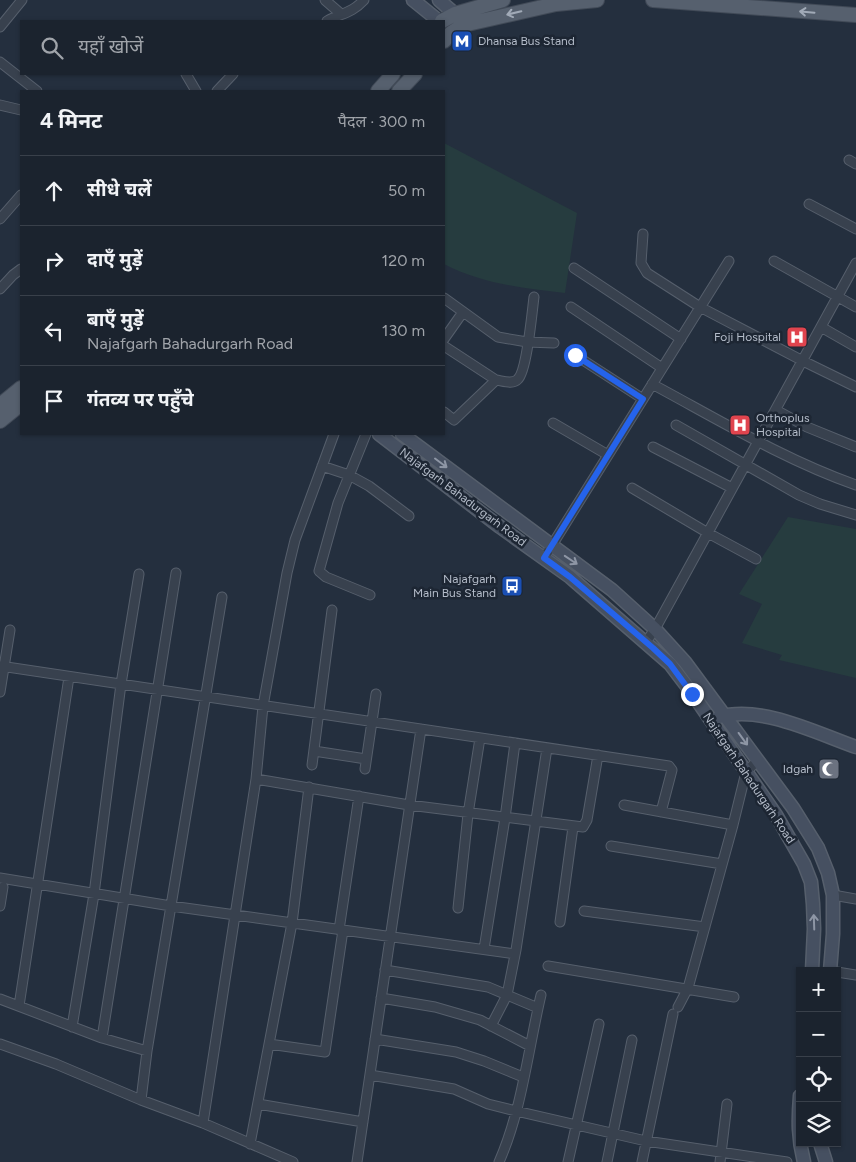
<!DOCTYPE html>
<html lang="hi">
<head>
<meta charset="utf-8">
<style>
	body { margin:0; font-family:Figtree,"Noto Sans Devanagari",sans-serif; background:#282f3a; color:#f1f3f6 }
	.controls { position:absolute; right:15px; bottom:15px; display:grid; overflow:hidden; border-radius:0px; box-shadow:0 1px 4px #0004 }
	.controls button { width:45px; height:45px; display:grid; place-items:center; padding:0; border:0; border-bottom:1px solid #39404a; background:#1b232e; color:#f1f3f6; font:25px sans-serif }
	.stop { position:absolute; width:15px; height:15px; margin:-11px; border:4px solid #2563eb; border-radius:50%; background:#fff }
	.stop.end { background:#2563eb; border-color:#fff; box-shadow:0 1px 5px #0008 }
	.list { margin:0; padding:0; list-style:none }
	h2 { display:flex; justify-content:space-between; align-items:center; height:65px; margin:0; padding:0 20px; font-size:21px }
	h2 small { font-size:16px; font-weight:400; color:#a0a4aa }
	.list li { display:grid; grid-template-columns:32px 1fr auto; gap:15px; align-items:center; box-sizing:border-box; height:70px; padding:0 20px; border-top:1px solid #39404a }
	.list b { display:block; font-size:19px; white-space:nowrap }
	.list p { margin:0; font-size:16px; white-space:nowrap; color:#a0a4aa }
	.list em { font-size:16px; font-style:normal; color:#a0a4aa }
	.icon { flex:none; width:28px; height:28px; fill:none; stroke:currentColor; stroke-width:2; stroke-linecap:round; stroke-linejoin:round }
	.map { position:relative; flex:none; width:856px; height:1162px; overflow:hidden }
	.search { position:absolute; background:#1b232e; box-shadow:0 1px 4px #0004; left:20px; top:20px; width:425px; height:55px; display:flex; align-items:center; gap:12px; box-sizing:border-box; padding:0 18px; border-radius:0px; color:#a0a4aa; font-size:19px }
	.panel { position:absolute; background:#1b232e; box-shadow:0 1px 4px #0004; left:20px; top:90px; width:425px; height:345px; border-radius:0px }
	.map>svg:first-child { display:block }
	.green { fill:#263c3f }
	.lines { fill:none; stroke-linecap:round; stroke-linejoin:round }
	.street-casing { stroke:#565f6c; stroke-width:11 }
	.secondary-casing { stroke:#565f6c; stroke-width:15 }
	.primary-casing { stroke:#414a57; stroke-width:16 }
	.street { stroke:#38414e; stroke-width:9 }
	.secondary { stroke:#465061; stroke-width:12 }
	.primary { stroke:#56606e; stroke-width:14 }
	.oneway { stroke:#a1aab7 }
	.oneway2 { stroke:#8e96a5 }
	.route { stroke:#2563eb; stroke-width:6 }
	.labels { text-anchor:middle; dominant-baseline:central; stroke-width:5; stroke-linejoin:round; paint-order:stroke }
	.poi-label { font-size:12px; fill:#b4bcc9; stroke:#1d2633; text-anchor:end }
	.street-label { font-size:12px; fill:#b4bcc9; stroke:#1d2633 }
</style>
</head>
<body>
<div class="map">
<svg width="856" height="1162" viewBox="0 0 856 1162">
	<rect width="100%" height="100%" fill="#242f3e"/>
	<path class="green" d="M 444,143 L 577,213 L 565,293 C 523,288 482,284 444,264 Z
		M 788,517 L 856,529 L 856,678 L 779,660 L 782,655 L 742,643 L 762,604 L 739,594 Z"/>
	<g class="lines">
		<g class="street-casing">
			<path id="street" d="M 325,0 L 341,14
				M 327,21 C 342,13 352,13 364,0
				M 0,27 L 22,0
				M 0,62 L 37,91
				M 186,74 L 196,91
				M 217,91 L 233,74
				M 0,105 L 21,110
				M 849,160 L 856,164
				M 809,204 L 856,229
				M 0,219 L 21,195
				M 643,234 L 641,263 L 647,273 L 700,307 L 803,361 L 856,387
				M 774,261 L 856,307
				M 574,268 L 681,339
				M 0,289 L 13,275 L 21,269
				M 444,298 L 498,337 L 527,342 L 554,343
				M 571,307 L 662,368
				M 821,327 L 856,347
				M 444,339 L 463,312
				M 444,346 L 496,380 C 503,381 513,385 518,379 C 527,370 532,312 534,297
				M 575,355 L 643,399
				M 652,384 C 719,420 785,460 856,485
				M 776,410 L 807,427 L 856,447
				M 444,412 L 454,420 L 496,380
				M 553,423 L 608,455
				M 676,425 L 799,495 L 820,504 L 856,515
				M 366,434 L 338,503 L 319,571 L 326,577 L 370,595
				M 653,447 L 732,488
				M 322,466 L 349,475 L 369,486 L 409,516
				M 632,488 L 708,533 L 756,559
				M 544,558 L 729,261
				M 646,642 L 655,629 L 856,263
				M 0,666 L 669,766 L 672,770 L 661,812
				M 0,692 L 10,630
				M 314,751 L 366,759
				M 312,765 L 332,610
				M 365,769 L 376,694
				M 256,779 L 263,706 L 287,573 L 295,540 L 334,434
				M 624,805 L 733,825
				M 611,846 L 722,864
				M 0,878 L 171,906 L 515,954
				M 833,895 L 856,899
				M 0,906 L 3,887
				M 458,908 L 468,814 L 480,738
				M 584,911 L 705,927
				M 560,922 L 573,827
				M 339,930 L 359,796
				M 484,949 L 505,818 L 515,743
				M 548,966 L 734,997
				M 385,970 L 488,987 L 538,1008
				M 837,972 L 856,975
				M 381,998 L 435,1007 L 480,1020 L 530,1046
				M 0,999 L 102,1038 L 147,1051
				M 19,1006 L 69,677
				M 678,1007 L 688,988 L 733,825 L 746,772 L 758,760
				M 491,1026 L 507,995 L 516,950 L 547,748
				M 72,1027 L 94,894 L 121,684 L 139,574
				M 102,1038 L 176,573
				M 375,1039 L 456,1052 L 484,1061 L 523,1077
				M 0,1044 L 56,1064 L 141,1100 L 203,1123 L 293,1162
				M 269,1044 L 325,1052 L 343,930
				M 370,1075 L 454,1089 L 488,1104 L 516,1111 L 646,1141 L 787,1162
				M 141,1100 L 147,1051 L 222,597
				M 258,1104 L 363,1122
				M 203,1123 L 256,779 L 409,805 L 583,827 L 587,820 L 598,755
				M 250,1144 L 292,923 L 309,787
				M 357,1162 L 421,729
				M 499,1162 C 522,1110 528,1050 541,995
				M 568,1162 L 599,1024
				M 607,1162 L 632,1040
				M 642,1162 L 673,1014
				M 720,1162 L 727,1104"/>
		</g>
		<g class="secondary-casing">
			<path id="secondary" d="M 413,0 L 439,21
				M 439,0 L 455,14 L 460,21
				M 379,434 L 500,527 L 570,577 L 670,664 L 692,693 L 776,815 L 804,864 L 811,882 L 813,904 L 814,929 L 812,971
				M 402,434 L 612,590 L 655,629 L 685,662 L 793,808 L 818,848 L 828,873 L 833,895 L 833,934 L 830,971
				M 719,717 C 762,705 816,733 856,747
				M 800,1096 C 798,1120 798,1139 804,1162
				M 820,1143 L 826,1162"/>
		</g>
		<g class="primary-casing">
			<path id="primary" d="M 653,0 L 856,15
				M 442,21 L 455,14 L 503,0
				M 444,41 L 451,33 L 463,25 L 556,4 L 597,0
				M 378,91 L 393,74
				M 399,91 L 415,74
				M 0,405 L 21,388
				M 0,421 L 21,404"/>
		</g>
		<use href="#street" class="street"/>
		<use href="#secondary" class="secondary"/>
		<use href="#primary" class="primary"/>
	</g>
	<defs><path id="oneway-shaft" d="M-6 0H5M1.5-3L5.5 0L1.5 3" fill="none" stroke-width="1.6" stroke-linecap="round" stroke-linejoin="round" transform="scale(1.25)"/></defs>
	<g class="oneway">
		<use href="#oneway-shaft" transform="translate(807 12) rotate(-175)"/>
		<use href="#oneway-shaft" transform="translate(514 13) rotate(167)"/>
	</g>
	<g class="oneway2">
		<use href="#oneway-shaft" transform="translate(441 463) rotate(37)"/>
		<use href="#oneway-shaft" transform="translate(571 560) rotate(34)"/>
		<use href="#oneway-shaft" transform="translate(743 739) rotate(54)"/>
		<use href="#oneway-shaft" transform="translate(814 922) rotate(-92)"/>
	</g>
	<g class="lines">
		<path class="route" d="M 575,355 L 643,399 L 544,558 L 570,577 L 653,648 L 670,664 L 692,694"/>
	</g>
	<defs>
		<g id="metro-square" transform="scale(1.125)"><rect x="-9" y="-9" width="18" height="18" rx="4" fill="#1a4fb4" stroke="#1d2633"/><path d="M-5.5 5V-5H-3L0 0L3-5H5.5V5H3V-.5L0 4L-3-.5V5Z" fill="#fff"/></g>
		<g id="hospital-square" transform="scale(1.125)"><rect x="-9" y="-9" width="18" height="18" rx="4" fill="#e0444e" stroke="#1d2633"/><path d="M-5-5h3v3.5h4V-5h3V5h-3V1.5h-4V5h-3Z" fill="#fff"/></g>
		<g id="bus-square" transform="scale(1.125)"><rect x="-9" y="-9" width="18" height="18" rx="4" fill="#1a4fb4" stroke="#1d2633"/><path d="M-5-6H5V4H4V6H2V4H-2V6H-4V4H-5ZM-3.5-4V0h7V-4ZM-3.5 1.2v1.5H-2V1.2ZM2 1.2v1.5H3.5V1.2Z" fill="#fff"/></g>
		<g id="mosque-square" transform="scale(1.125)"><rect x="-9" y="-9" width="18" height="18" rx="4" fill="#6b7280" stroke="#1d2633"/><path d="M3.5-4.9A6 6 0 1 0 3.5 4.9A5 5 0 1 1 3.5-4.9Z" fill="#fff"/></g>
	</defs>
	<g fill-rule="evenodd">
		<use href="#metro-square" x="462" y="41"/>
		<use href="#hospital-square" x="797" y="337"/>
		<use href="#hospital-square" x="740" y="425"/>
		<use href="#bus-square" x="512" y="586"/>
		<use href="#mosque-square" x="829" y="769"/>
	</g>
	<g class="labels">
		<g class="poi-label">
			<text x="478" y="41" text-anchor="start">Dhansa Bus Stand</text>
			<text x="781" y="337">Foji Hospital</text>
			<text x="756" y="418" text-anchor="start">Orthoplus<tspan x="756" dy="14">Hospital</tspan></text>
			<text x="496" y="579">Najafgarh<tspan x="496" dy="14">Main Bus Stand</tspan></text>
			<text x="813" y="769">Idgah</text>
		</g>
		<g class="street-label">
			<text transform="translate(463 497) rotate(37)">Najafgarh Bahadurgarh Road</text>
			<text transform="translate(749 778) rotate(56)">Najafgarh Bahadurgarh Road</text>
		</g>
	</g>
</svg>
<div class="controls">
<button>+</button>
<button>−</button>
<button><svg class="icon" aria-label="locate" viewBox="0 0 24 24"><circle cx="12" cy="12" r="6"/><path d="M12 2v4M12 18v4M2 12h4M18 12h4"/></svg></button>
<button><svg class="icon" aria-label="layers" viewBox="0 0 24 24"><path d="M12 4l9 5-9 5-9-5zM3 14l9 5 9-5"/></svg></button>
</div>
<div class="stop" style="left:575px;top:355px"></div>
<div class="stop end" style="left:692px;top:694px"></div>
<div class="search"><svg class="icon" aria-label="search" viewBox="0 0 24 24"><circle cx="10" cy="10" r="6"/><path d="M15 15l6 6"/></svg>यहाँ खोजें</div>
<section class="panel">
<h2>4 मिनट<small>पैदल · 300 m</small></h2>
<ul class="list">
<li><svg class="icon" aria-label="ahead" viewBox="0 0 24 24"><path d="M12 20V5M6 11l6-6 6 6"/></svg><div><b>सीधे चलें</b></div><em>50 m</em></li>
<li><svg class="icon" aria-label="right" viewBox="0 0 24 24"><path d="M7 20v-9h11M14 6l5 5-5 5"/></svg><div><b>दाएँ मुड़ें</b></div><em>120 m</em></li>
<li><svg class="icon" aria-label="left" viewBox="0 0 24 24"><path d="M17 20v-9H6M10 6l-5 5 5 5"/></svg><div><b>बाएँ मुड़ें</b><p>Najafgarh Bahadurgarh Road</p></div><em>130 m</em></li>
<li><svg class="icon" aria-label="arrive" viewBox="0 0 24 24"><path d="M6 21V4h12l-3 4 3 4H6"/></svg><div><b>गंतव्य पर पहुँचे</b></div></li>
</ul>
</section>
</div>
</body>
</html>
